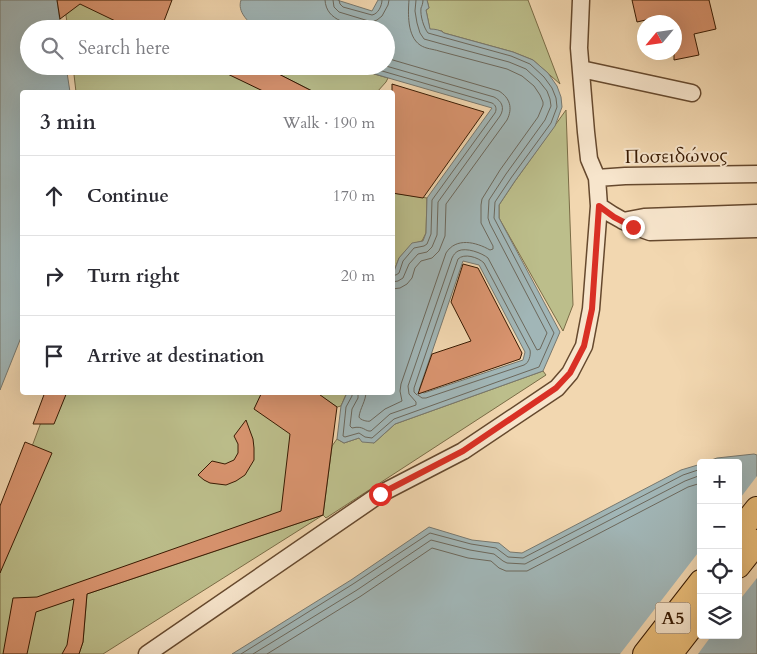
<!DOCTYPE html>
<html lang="en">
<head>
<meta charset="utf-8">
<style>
	body { margin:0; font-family:Cardo,serif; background:#f7f7f7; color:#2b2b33 }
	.controls { position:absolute; right:15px; bottom:15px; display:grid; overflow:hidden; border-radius:5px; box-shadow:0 5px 20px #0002 }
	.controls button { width:45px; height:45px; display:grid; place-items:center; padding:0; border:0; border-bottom:1px solid #e1e1e2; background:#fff; color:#2b2b33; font:25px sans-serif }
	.compass { position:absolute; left:637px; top:15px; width:45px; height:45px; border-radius:50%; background:#fff; box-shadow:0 5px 20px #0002; rotate:241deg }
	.stop { position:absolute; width:15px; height:15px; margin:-11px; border:4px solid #d93025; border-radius:50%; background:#fff }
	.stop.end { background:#d93025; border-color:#fff; box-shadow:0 1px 5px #0008 }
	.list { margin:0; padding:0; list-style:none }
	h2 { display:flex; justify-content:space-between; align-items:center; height:65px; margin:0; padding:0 20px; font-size:21px }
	h2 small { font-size:16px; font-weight:400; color:#7c7c81 }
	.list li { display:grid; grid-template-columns:32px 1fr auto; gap:15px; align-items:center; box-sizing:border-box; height:80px; padding:0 20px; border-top:1px solid #e1e1e2 }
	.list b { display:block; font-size:19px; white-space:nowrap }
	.list em { font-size:16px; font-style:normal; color:#7c7c81 }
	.icon { flex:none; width:28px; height:28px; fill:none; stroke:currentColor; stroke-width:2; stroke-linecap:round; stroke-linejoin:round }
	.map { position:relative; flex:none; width:757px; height:654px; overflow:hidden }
	.search { position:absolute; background:#fff; box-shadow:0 5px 20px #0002; left:20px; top:20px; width:375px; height:55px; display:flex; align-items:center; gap:12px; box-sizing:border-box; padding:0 18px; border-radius:28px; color:#7c7c81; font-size:19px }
	.panel { position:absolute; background:#fff; box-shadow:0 5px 20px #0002; left:20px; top:90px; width:375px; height:305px; border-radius:5px }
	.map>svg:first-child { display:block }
	.green { fill:#bcbe8b; stroke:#7a6c46 }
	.water { fill:#a1b6b7; stroke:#77786f; fill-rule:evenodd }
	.pier { fill:#f2d7b0 }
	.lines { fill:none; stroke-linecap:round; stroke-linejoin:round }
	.shore { stroke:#6c685c; stroke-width:1 }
	.building { fill:#d9946f; stroke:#381a02 }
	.minor-casing { stroke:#66492e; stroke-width:19 }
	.highway-casing { stroke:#381a02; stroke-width:26 }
	.minor { stroke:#f7e5cc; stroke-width:16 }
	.highway { stroke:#e9bc78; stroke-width:24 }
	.route { stroke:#d93025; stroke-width:6 }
	.labels { text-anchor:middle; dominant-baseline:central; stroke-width:4; stroke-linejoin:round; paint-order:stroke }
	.shield { fill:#f7e5cc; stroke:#71573f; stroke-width:1 }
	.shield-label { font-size:18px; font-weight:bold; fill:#381a02 }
	.street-label { font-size:19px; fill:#381a02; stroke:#f7e5cc }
</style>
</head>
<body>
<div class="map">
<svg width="757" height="654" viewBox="0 0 757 654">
	<rect width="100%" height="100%" fill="#f2d7b0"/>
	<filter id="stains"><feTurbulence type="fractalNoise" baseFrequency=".004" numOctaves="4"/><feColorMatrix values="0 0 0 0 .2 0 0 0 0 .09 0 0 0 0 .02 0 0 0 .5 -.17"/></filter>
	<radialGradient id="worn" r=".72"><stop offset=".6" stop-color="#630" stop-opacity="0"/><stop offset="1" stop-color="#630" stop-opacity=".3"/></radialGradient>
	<path class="green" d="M 71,0 L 151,29 L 68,29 L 64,2 Z
		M 427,0 L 528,0 L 560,84 L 533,60 L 513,52 L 444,33 L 442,31 L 430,30 L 426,10 L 429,8 Z
		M 73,66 L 226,66 L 279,92 L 76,92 Z
		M 263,66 L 305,66 L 317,68 L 319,66 L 347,66 L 388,78 L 386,82 L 377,92 L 314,92 Z
		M 566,110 L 573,305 L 563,331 L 499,218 L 499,205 L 515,181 Z
		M 393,193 L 427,198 L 426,233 L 422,241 L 412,244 L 399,258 L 393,274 Z
		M 543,371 L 546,375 L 326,518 L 323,515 L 103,654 L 79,654 L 83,642 L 87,594 L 323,515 L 332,446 L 337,439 L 344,443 L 359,438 L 374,443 L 395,424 Z
		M 347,392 L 341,406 L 337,407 L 316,393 Z
		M 52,393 L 277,393 L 296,433 L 291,514 L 73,592 L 76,607 L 67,654 L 0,654 L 0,558 L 31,449 Z"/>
	<path class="water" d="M 0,0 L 57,0 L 61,29 L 29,29 L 29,66 L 66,66 L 70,92 L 22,92 L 22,335 L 0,390 Z
		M 241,0 L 337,0 L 372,11 L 378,0 L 427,0 L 429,8 L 426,10 L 430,29 C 435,29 441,30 444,33 L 513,52 L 533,60 L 548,73 L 557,86 L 561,97 L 562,107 L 555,126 L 515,181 L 499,205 L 499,218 L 560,332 L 543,371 L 395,424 L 374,443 L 362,442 L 359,438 L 344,443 L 337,439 L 341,406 L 347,393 L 392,392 L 393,274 L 399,258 L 412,243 L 423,241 L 426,233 L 427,198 L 492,108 L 347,66 L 386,66 L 386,29 L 256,29 C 248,21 237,12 241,0 ZM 463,261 L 479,265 L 525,352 L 523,360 L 424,393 L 419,390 Z
		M 754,454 L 757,455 L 757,654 L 232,654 L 351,580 L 429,527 L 472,540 L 499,543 L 510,552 L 522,553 L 681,470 L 701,464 L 701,635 L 738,635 L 738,463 L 703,463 L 717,458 Z"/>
	<path class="pier" d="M 757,476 L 757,578 L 738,602 L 738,501 Z
		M 701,549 L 701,635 L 712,635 L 698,654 L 620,654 Z"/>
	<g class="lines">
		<path class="shore" d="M 325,0 C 326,22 351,24 368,29
			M 333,0 L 334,7 L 339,12 L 372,22 L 377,20 L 382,16 L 388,5 L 389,0
			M 339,0 L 340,4 L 343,7 L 372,15 C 378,14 382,6 382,0
			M 386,58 L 499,91 C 510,98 513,108 507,120 L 446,204 L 445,236 L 439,251 L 432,258 L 421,261 L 415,268 L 412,278 L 407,284 L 400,288 L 392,289
			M 365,66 L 492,103 C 496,105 497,109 495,113 L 432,200 L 431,234 L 427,244 L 424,246 L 414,248 L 403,261 L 399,273 L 396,275 L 392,275
			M 386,66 L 494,97 C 502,101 505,108 500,116 L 438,202 L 437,235 L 432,247 L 427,252 L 418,254 L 409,264 L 403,278 L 398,281 L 392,282
			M 352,392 L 352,396 L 346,407 L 343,436 L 345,437 L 359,433 L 365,437 L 372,438 L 394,419 L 539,367 L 554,333 L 494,218 L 495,202 L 511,178 L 551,123 L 557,107 L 556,98 L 552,88 L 544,77 L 530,64 L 511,56 L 428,33 C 424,28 420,16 421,8 C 422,6 423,3 423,0
			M 358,392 L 358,398 L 352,409 L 350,426 L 352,428 C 364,425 365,432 371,431 L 390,414 L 416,405 L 416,402 L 409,394 L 408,386 L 452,258 C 454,254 455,253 458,251 C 466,247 482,253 488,258 L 537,350 L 540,349 L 547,333 L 490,224 L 488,218 L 489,200 L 506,174 L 545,120 L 551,106 L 550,99 L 547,91 L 539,81 L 526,69 L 509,62 L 442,44 L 424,39 L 420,33 L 417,23 L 415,11 L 416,0
			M 366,392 C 366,401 360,408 359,417 C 360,420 368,422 370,421 L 385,409 L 402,401 L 400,391 L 401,384 L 446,253 C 456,237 476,242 490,250 L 493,249 L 493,246 L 481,223 L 481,205 L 482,199 L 500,170 L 538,117 L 543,105 L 543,102 L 540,95 L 534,86 L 522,76 L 507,69 L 439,51 C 433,49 426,49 420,45 C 407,36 408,13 409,0
			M 417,395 L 414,392 L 414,388 L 458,259 C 464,253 478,257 484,263 L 530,350 C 531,355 529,363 524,365 L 426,398 L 422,398 L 418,395
			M 241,654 L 353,584 L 430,533 L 471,544 L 496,548 L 508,557 L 523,558 L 683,475 L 701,469
			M 253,654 L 357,590 L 431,540 L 470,550 L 494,554 L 503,561 L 507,563 L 525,564 L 685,481 L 701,475
			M 267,654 L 361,596 L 432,548 L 468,558 L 491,561 L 499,568 L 506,571 L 527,571 L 688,487 L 701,483"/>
	</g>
	<path class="building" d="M 57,0 L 172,0 L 161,29 L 132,29 L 80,4 L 60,19 Z
		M 632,0 L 709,0 L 716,29 L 694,34 L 699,55 L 674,60 L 674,22 L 664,22 L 663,16 L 637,22 Z
		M 211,66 L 263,66 L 314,92 L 265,92 Z
		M 392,84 L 484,112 L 423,198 L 392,193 Z
		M 463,264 L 478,268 L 522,353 L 520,359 L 418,394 L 432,354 L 471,341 L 451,302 Z
		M 45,392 L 67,392 L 54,424 L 33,424 Z
		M 262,392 L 316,392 L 337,407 L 323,515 L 87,594 L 83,642 L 79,654 L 62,654 L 67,645 L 74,599 L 36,612 L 27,654 L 3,654 L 13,598 L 37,597 L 281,511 L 290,434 L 254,409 Z
		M 246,420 L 253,439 L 254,448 L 254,460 L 245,475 L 236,481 L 226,485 L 210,483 L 204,480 L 198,475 L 212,461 L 225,464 L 234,460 L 238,453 L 238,444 L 234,436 Z
		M 25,442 L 52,453 L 0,573 L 0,506 Z"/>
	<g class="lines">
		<g class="minor-casing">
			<path id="minor" d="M 581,0 L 579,48 L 586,132 L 589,159 L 597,178 L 599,206 C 616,218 630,226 650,232 L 757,229
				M 581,69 L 692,93
				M 597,178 L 625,176 L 757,174
				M 623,221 L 644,217 L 757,213
				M 147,654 L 380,494 L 463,451 L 557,388 L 570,373 L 584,346 L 591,309 L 599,206"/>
		</g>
		<g class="highway-casing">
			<path id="highway" d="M 738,533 L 757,509
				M 738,566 L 757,542
				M 645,654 L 701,582
				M 670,654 L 701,614"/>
		</g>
		<use href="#minor" class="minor"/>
		<use href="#highway" class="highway"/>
	</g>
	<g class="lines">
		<path class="route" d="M 380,494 L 463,451 L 556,388 L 570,373 L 584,346 L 592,309 L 599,206 L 614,217 L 633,227"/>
	</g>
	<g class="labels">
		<rect class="shield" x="655.5" y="602.5" width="35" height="31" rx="4"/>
		<g class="shield-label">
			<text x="673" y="618">Α5</text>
		</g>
		<g class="street-label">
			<text transform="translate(676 156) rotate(-1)">Ποσειδώνος</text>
		</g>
	</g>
	<rect width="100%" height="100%" filter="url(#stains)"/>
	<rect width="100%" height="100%" fill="url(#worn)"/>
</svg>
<div class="controls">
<button>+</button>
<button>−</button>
<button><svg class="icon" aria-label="locate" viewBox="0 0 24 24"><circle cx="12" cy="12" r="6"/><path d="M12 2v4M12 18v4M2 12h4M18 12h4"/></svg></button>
<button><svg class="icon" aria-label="layers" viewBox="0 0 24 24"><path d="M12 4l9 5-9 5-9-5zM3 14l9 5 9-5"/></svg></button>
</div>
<svg class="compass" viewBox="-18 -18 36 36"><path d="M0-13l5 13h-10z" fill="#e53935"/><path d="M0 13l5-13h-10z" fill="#7c7c81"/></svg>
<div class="stop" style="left:380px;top:494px"></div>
<div class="stop end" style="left:633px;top:227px"></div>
<div class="search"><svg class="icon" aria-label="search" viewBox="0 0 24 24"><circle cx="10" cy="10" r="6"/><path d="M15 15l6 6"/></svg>Search here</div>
<section class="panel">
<h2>3 min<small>Walk · 190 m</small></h2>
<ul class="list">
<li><svg class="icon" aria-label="ahead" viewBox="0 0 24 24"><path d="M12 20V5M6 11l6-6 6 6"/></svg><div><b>Continue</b></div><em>170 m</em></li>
<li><svg class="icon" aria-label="right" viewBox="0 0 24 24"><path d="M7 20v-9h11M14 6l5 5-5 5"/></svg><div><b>Turn right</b></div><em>20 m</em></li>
<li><svg class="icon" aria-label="arrive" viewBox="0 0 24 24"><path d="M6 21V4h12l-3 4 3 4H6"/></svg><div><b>Arrive at destination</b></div></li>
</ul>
</section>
</div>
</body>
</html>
